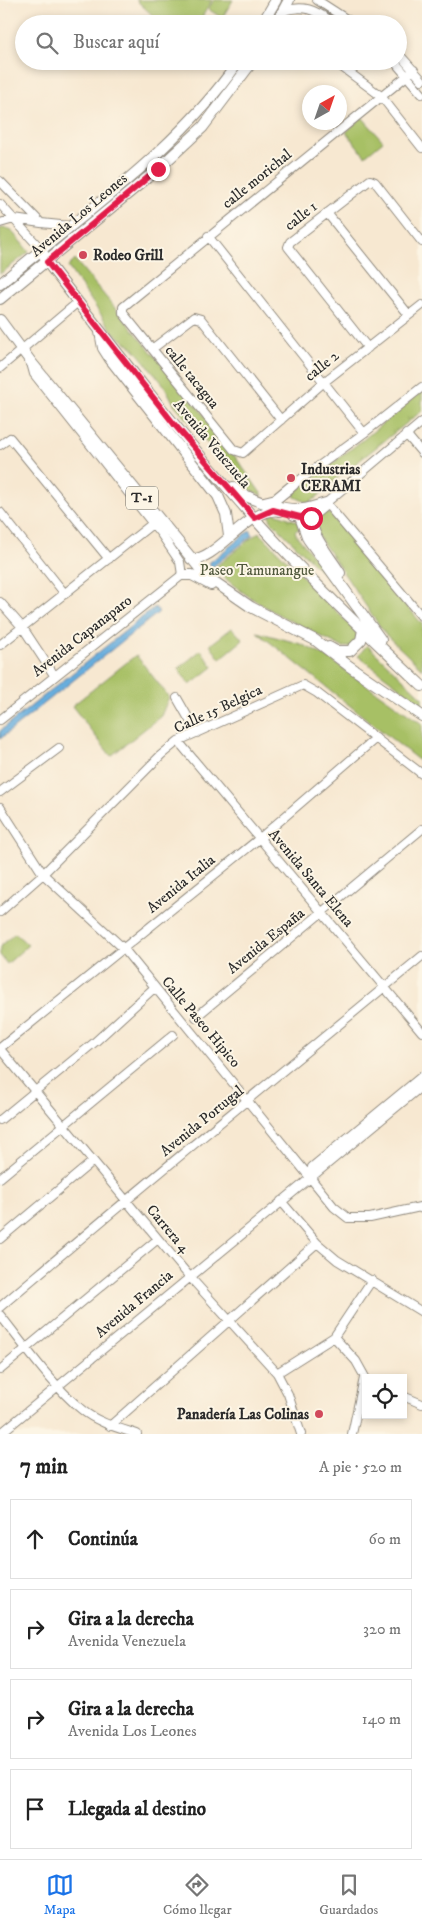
<!DOCTYPE html>
<html lang="es">
<head>
<meta charset="utf-8">
<style>
	body { margin:0; font-family:"IM FELL DW Pica",serif; background:#f2f2f2; color:#222 }
	.controls { position:absolute; right:15px; bottom:15px; display:grid; overflow:hidden; border-radius:0px; box-shadow:0 2px 8px #0003 }
	.controls button { width:45px; height:45px; display:grid; place-items:center; padding:0; border:0; border-bottom:1px solid #e0e0e0; background:#fff; color:#222; font:25px sans-serif }
	.compass { position:absolute; left:302px; top:85px; width:45px; height:45px; border-radius:50%; background:#fff; box-shadow:0 2px 8px #0003; rotate:40deg }
	.stop { position:absolute; width:15px; height:15px; margin:-11px; border:4px solid #e11d48; border-radius:50%; background:#fff }
	.stop.end { background:#e11d48; border-color:#fff; box-shadow:0 1px 5px #0008 }
	.list { margin:0; padding:0; list-style:none }
	h2 { display:flex; justify-content:space-between; align-items:center; height:65px; margin:0; padding:0 20px; font-size:21px }
	h2 small { font-size:16px; font-weight:400; color:#767676 }
	.list li { display:grid; grid-template-columns:32px 1fr auto; gap:15px; align-items:center; box-sizing:border-box; height:80px; margin:0 10px 10px; padding:0 10px; border:1px solid #e0e0e0; border-radius:0px }
	.list b { display:block; font-size:19px; white-space:nowrap }
	.list p { margin:0; font-size:16px; white-space:nowrap; color:#767676 }
	.list em { font-size:16px; font-style:normal; color:#767676 }
	.icon { flex:none; width:28px; height:28px; fill:none; stroke:currentColor; stroke-width:2; stroke-linecap:round; stroke-linejoin:round }
	.map { position:relative; flex:none; width:422px; height:1434px; overflow:hidden }
	.search { position:absolute; background:#fff; box-shadow:0 2px 8px #0003; left:15px; right:15px; top:15px; height:55px; display:flex; align-items:center; gap:12px; box-sizing:border-box; padding:0 18px; border-radius:28px; color:#767676; font-size:19px }
	.sheet { height:425px; background:#fff }
	nav { display:flex; justify-content:space-around; align-items:center; box-sizing:border-box; height:70px; border-top:1px solid #e0e0e0; background:#fff; font-size:14px; color:#767676 }
	nav a { display:grid; justify-items:center; gap:2px }
	nav .on { color:#1a73e8 }
	.map>svg:first-child { display:block }
	.grass { fill:url(#grass-tufts); stroke:#697648 }
	.green { fill:#a7c065; stroke:#697648 }
	.water { fill:#67addd; stroke:#496c84 }
	.lines { fill:none; stroke-linecap:round; stroke-linejoin:round }
	.minor-casing { stroke:#918a7e; stroke-width:10 }
	.major-casing { stroke:#918a7e; stroke-width:12 }
	.minor { stroke:#fff; stroke-width:8 }
	.major { stroke:#fff; stroke-width:10 }
	.route { stroke:#e11d48; stroke-width:6 }
	.poi-dot { fill:#d1495b; stroke:#fcf5e5; stroke-width:2 }
	.labels { text-anchor:middle; dominant-baseline:central; stroke-width:4; stroke-linejoin:round; paint-order:stroke }
	.shield { fill:#fcf5e5; stroke:#6a6863; stroke-width:1 }
	.shield-label { font-size:14px; font-weight:bold; fill:#2b2b2b }
	.street-label { font-size:15px; fill:#2b2b2b; stroke:#fcf5e5 }
	.poi-label { font-size:15px; font-weight:bold; fill:#2b2b2b; stroke:#fcf5e5; text-anchor:start }
	.park-label { font-size:15px; fill:#50583c; stroke:#fcf5e5 }
</style>
</head>
<body>
<div class="map">
<svg width="422" height="1434" viewBox="0 0 422 1434">
	<defs>
		<pattern id="grass-tufts" width="24" height="20" patternUnits="userSpaceOnUse" patternTransform="scale(1.25)"><rect width="24" height="20" fill="#a7c065"/><path d="M3 7l-1-3M5 7V3M7 7l1-3M15 17l-1-3M17 17v-4M19 17l1-3" fill="none" stroke="#889c53"/></pattern>
	</defs>
	<rect width="100%" height="100%" fill="#fcf5e5"/>
	<filter id="ink" filterUnits="userSpaceOnUse"><feTurbulence type="fractalNoise" baseFrequency=".02" numOctaves="2"/><feDisplacementMap in="SourceGraphic" scale="10" xChannelSelector="R" yChannelSelector="G"/><feConvolveMatrix kernelMatrix="1 2 1 2 8 2 1 2 1" color-interpolation-filters="sRGB"/></filter>
	<filter id="wash" filterUnits="userSpaceOnUse"><feTurbulence type="fractalNoise" baseFrequency=".0096" numOctaves="4" result="noise"/><feDisplacementMap in="SourceGraphic" scale="20" xChannelSelector="R" yChannelSelector="G"/><feGaussianBlur stdDeviation="1.12" result="paint"/><feColorMatrix in="noise" values="0 0 0 0 0 0 0 0 0 0 0 0 0 0 0 0 0 1.4 0 .05"/><feComposite in="paint" operator="in"/></filter>
	<g filter="url(#wash)">
		<rect width="100%" height="100%" fill="#f7e8d1"/>
		<path class="grass" d="M 422,391 L 422,411 L 340,476 L 316,498 L 308,503 L 295,497 L 293,493 L 364,439 Z
			M 275,513 L 297,521 L 299,529 L 295,531 L 297,536 L 344,594 L 271,521 L 269,514 Z"/>
		<path class="green" d="M 136,0 L 212,0 L 198,24 L 162,24 Z
			M 214,0 L 233,0 L 222,18 L 208,9 Z
			M 362,117 L 383,141 L 365,156 L 346,132 Z
			M 0,228 L 10,229 L 29,252 L 0,274 Z
			M 75,260 L 214,427 L 263,496 L 246,488 L 174,404 L 164,385 L 134,349 L 113,332 L 68,267 Z
			M 324,512 L 330,514 L 422,624 L 422,669 L 385,634 L 317,534 L 316,516 Z
			M 259,532 L 353,628 L 357,634 L 356,642 L 351,647 L 342,647 C 298,624 250,604 214,568 Z
			M 232,628 L 243,640 L 220,659 L 210,645 Z
			M 257,632 L 301,644 L 327,657 L 422,724 L 422,763 Z
			M 367,645 L 422,697 L 422,704 L 358,656 Z
			M 201,650 L 213,667 L 190,685 L 178,669 Z
			M 136,655 L 169,697 L 161,716 L 111,756 L 72,706 Z
			M 15,933 L 28,945 L 7,964 L 0,955 L 0,947 Z"/>
		<path class="water" d="M 250,530 L 253,535 L 212,567 L 209,563 Z
			M 155,607 L 159,612 L 0,739 L 0,731 Z"/>
	</g>
	<g filter="url(#ink)">
		<g class="lines">
			<g class="minor-casing">
				<path id="minor" d="M 317,0 L 354,24
					M 283,11 C 307,4 315,11 336,24
					M 398,53 L 422,80
					M 394,61 L 422,94
					M 335,62 L 381,96 L 422,148
					M 414,70 L 123,307 L 123,313 L 234,450 L 243,453 L 324,382 L 422,305
					M 0,181 L 41,223 L 70,226
					M 0,204 L 41,249
					M 327,213 L 409,315
					M 0,223 L 14,219 L 41,223
					M 208,236 L 364,433
					M 368,348 L 288,247 L 290,242 L 370,180 L 375,182 L 422,242
					M 152,349 L 194,317 L 201,319 L 281,420
					M 0,368 L 78,302
					M 422,422 L 326,503 L 422,617
					M 406,434 L 422,453
					M 0,445 L 10,438 L 109,559
					M 293,485 L 364,433 L 422,387
					M 0,512 L 65,594
					M 0,602 L 23,628 L 54,675
					M 0,645 L 152,524
					M 177,698 L 197,733
					M 0,720 L 182,575 L 180,562 L 161,534 L 34,374 L 31,363
					M 178,741 L 422,1032
					M 0,792 L 59,748
					M 0,807 L 43,874 L 123,948 L 334,1207 L 348,1218 L 370,1218 L 420,1207 L 422,1209
					M 0,912 L 43,874 L 161,755 L 178,741 L 303,685 L 317,693 L 422,774
					M 196,1017 L 422,829
					M 0,1048 L 260,838 L 376,738
					M 0,1049 L 189,1276 L 277,1373 L 288,1394 L 301,1434
					M 0,1120 L 95,1042 L 154,988
					M 310,1176 L 312,1167 L 422,1076
					M 0,1178 L 173,1035
					M 281,1201 L 317,1243 L 337,1260 L 422,1312
					M 0,1239 L 92,1162
					M 0,1307 C 139,1188 281,1073 422,956
					M 0,1315 C 25,1346 50,1383 81,1409 C 96,1422 118,1428 137,1434
					M 334,1337 L 356,1361 L 366,1379
					M 0,1370 L 158,1239
					M 277,1373 L 334,1337 L 372,1280
					M 403,1396 L 422,1404
					M 110,1426 L 317,1243
					M 0,1434 L 422,1086
					M 352,1434 L 364,1378"/>
			</g>
			<g class="major-casing">
				<path id="major" d="M 262,24 L 276,0
					M 276,24 L 289,0
					M 41,249 L 47,262 C 114,349 181,436 254,518 C 305,575 366,633 422,686
					M 0,284 C 82,214 177,151 239,61
					M 0,299 L 158,169 L 203,127 L 253,61
					M 0,320 L 31,362 L 206,576 L 251,607 L 315,640 L 349,666 L 422,716
					M 100,332 L 103,348 L 110,359 L 218,496 L 226,514 L 229,536
					M 233,487 C 247,500 284,511 303,509 C 311,508 318,505 326,503
					M 264,502 L 276,499 L 293,485
					M 294,515 L 313,515 L 325,505
					M 313,515 C 306,530 332,559 340,573
					M 300,517 L 308,539 L 381,640
					M 191,559 C 216,562 250,505 280,511
					M 182,575 L 192,575 L 211,585
					M 329,647 L 336,651 L 350,651 L 361,640 L 364,625"/>
			</g>
			<use href="#minor" class="minor"/>
			<use href="#major" class="major"/>
		</g>
	</g>
	<g class="lines" filter="url(#ink)">
		<path class="route" d="M 158,169 L 47,262 L 174,424 L 255,518 L 273,510 L 300,517 L 313,515 L 311,518"/>
	</g>
	<g class="poi-dot">
		<circle cx="83" cy="255" r="5"/>
		<circle cx="291" cy="478" r="5"/>
		<circle cx="319" cy="1414" r="5"/>
	</g>
	<g class="labels">
		<rect class="shield" x="126" y="486.5" width="32" height="23" rx="4"/>
		<g class="shield-label">
			<text x="142" y="498">T-1</text>
		</g>
		<g class="street-label">
			<text transform="translate(257 179) rotate(-39)">calle morichal</text>
			<text transform="translate(79 215) rotate(-40)">Avenida Los Leones</text>
			<text transform="translate(301 216) rotate(-39)">calle 1</text>
			<text transform="translate(322 366) rotate(-39)">calle 2</text>
			<text transform="translate(192 377) rotate(51)">calle tacagua</text>
			<text transform="translate(212 444) rotate(50)">Avenida Venezuela</text>
			<text transform="translate(82 636) rotate(-38)">Avenida Capanaparo</text>
			<text transform="translate(218 709) rotate(-25)">Calle 15 Belgica</text>
			<text transform="translate(311 878) rotate(50)">Avenida Santa Elena</text>
			<text transform="translate(181 884) rotate(-39)">Avenida Italia</text>
			<text transform="translate(266 941) rotate(-39)">Avenida España</text>
			<text transform="translate(201 1022) rotate(50)">Calle Paseo Hipico</text>
			<text transform="translate(202 1121) rotate(-39)">Avenida Portugal</text>
			<text transform="translate(168 1229) rotate(50)">Carrera 4</text>
			<text transform="translate(134 1304) rotate(-40)">Avenida Francia</text>
		</g>
		<g class="poi-label">
			<text x="93" y="255">Rodeo Grill</text>
			<text x="301" y="469">Industrias<tspan x="301" dy="17">CERAMI</tspan></text>
			<text x="309" y="1414" text-anchor="end">Panadería Las Colinas</text>
		</g>
		<g class="park-label">
			<text x="257" y="570">Paseo Tamunangue</text>
		</g>
	</g>
</svg>
<div class="controls">
<button><svg class="icon" aria-label="locate" viewBox="0 0 24 24"><circle cx="12" cy="12" r="6"/><path d="M12 2v4M12 18v4M2 12h4M18 12h4"/></svg></button>
</div>
<svg class="compass" viewBox="-18 -18 36 36"><path d="M0-13l5 13h-10z" fill="#e53935"/><path d="M0 13l5-13h-10z" fill="#767676"/></svg>
<div class="stop" style="left:311px;top:518px"></div>
<div class="stop end" style="left:158px;top:169px"></div>
<div class="search"><svg class="icon" aria-label="search" viewBox="0 0 24 24"><circle cx="10" cy="10" r="6"/><path d="M15 15l6 6"/></svg>Buscar aquí</div>
</div>
<section class="sheet">
<h2>7 min<small>A pie · 520 m</small></h2>
<ul class="list">
<li><svg class="icon" aria-label="ahead" viewBox="0 0 24 24"><path d="M12 20V5M6 11l6-6 6 6"/></svg><div><b>Continúa</b></div><em>60 m</em></li>
<li><svg class="icon" aria-label="right" viewBox="0 0 24 24"><path d="M7 20v-9h11M14 6l5 5-5 5"/></svg><div><b>Gira a la derecha</b><p>Avenida Venezuela</p></div><em>320 m</em></li>
<li><svg class="icon" aria-label="right" viewBox="0 0 24 24"><path d="M7 20v-9h11M14 6l5 5-5 5"/></svg><div><b>Gira a la derecha</b><p>Avenida Los Leones</p></div><em>140 m</em></li>
<li><svg class="icon" aria-label="arrive" viewBox="0 0 24 24"><path d="M6 21V4h12l-3 4 3 4H6"/></svg><div><b>Llegada al destino</b></div></li>
</ul>
</section>
<nav>
<a class="on"><svg class="icon" aria-label="map" viewBox="0 0 24 24"><path d="M3 6l6-2 6 2 6-2v14l-6 2-6-2-6 2zM9 4v14M15 6v14"/></svg>Mapa</a>
<a><svg class="icon" aria-label="directions" viewBox="0 0 24 24"><path d="M12 3l9 9-9 9-9-9zM9 14v-3h6M13 9l2 2-2 2"/></svg>Cómo llegar</a>
<a><svg class="icon" aria-label="saved" viewBox="0 0 24 24"><path d="M7 4h10v16l-5-4-5 4z"/></svg>Guardados</a>
</nav>
</body>
</html>
